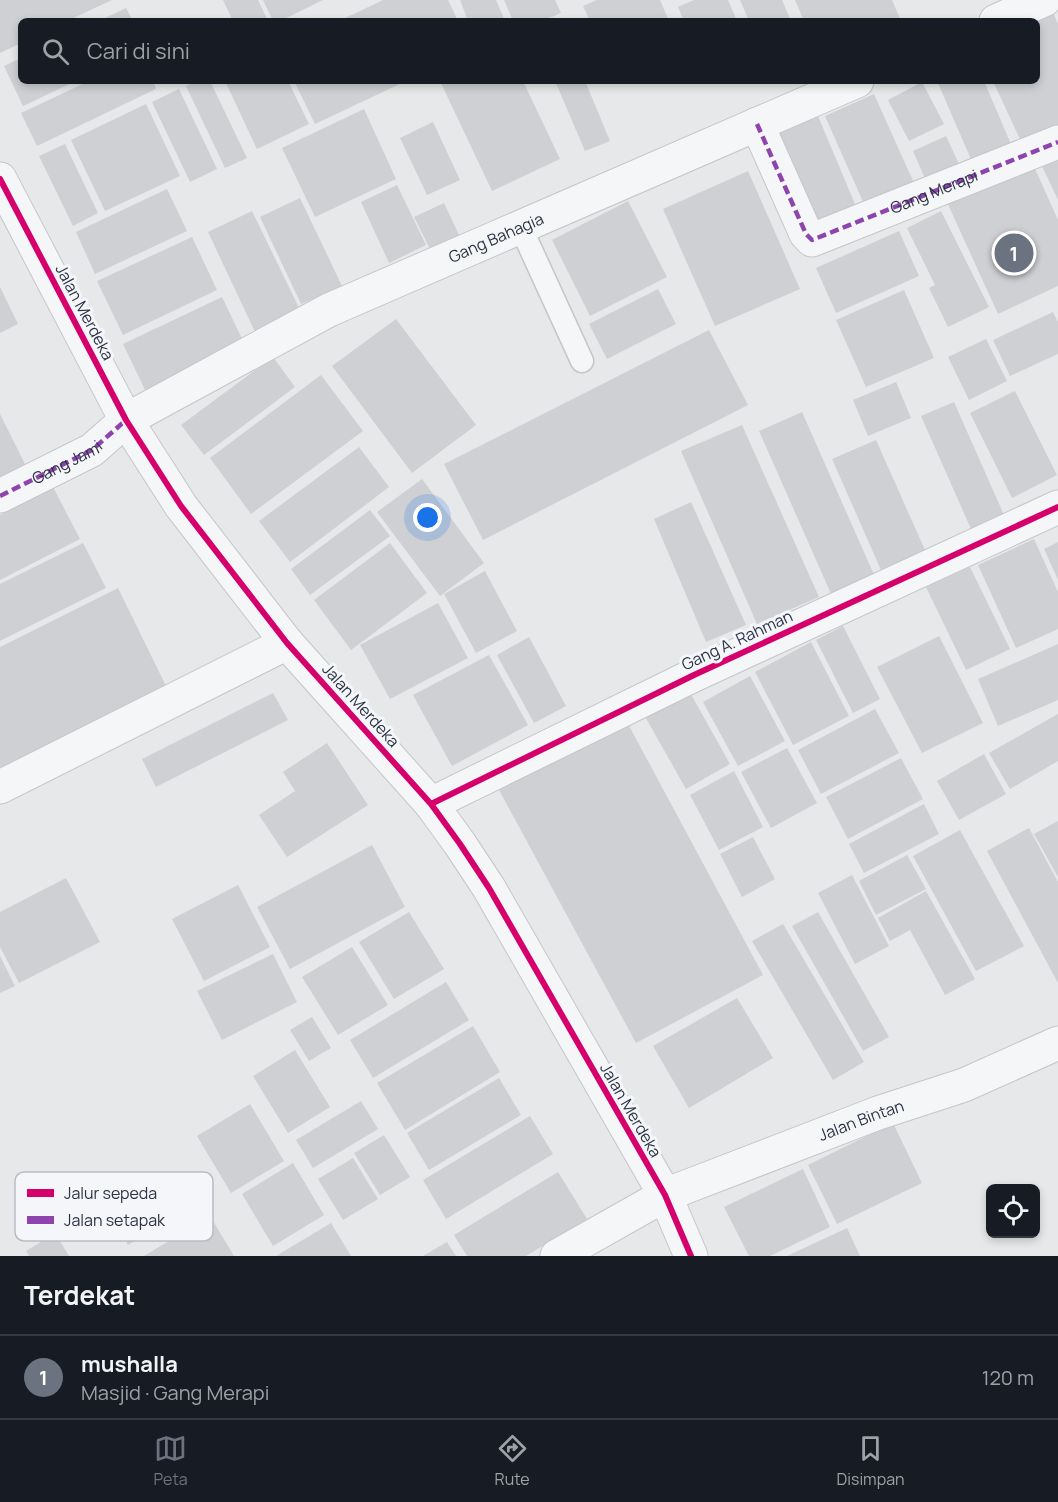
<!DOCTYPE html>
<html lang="id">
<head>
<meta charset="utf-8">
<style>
	body { margin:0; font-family:Manrope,sans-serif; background:#242831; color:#f1f3f6 }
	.controls { position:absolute; right:18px; bottom:18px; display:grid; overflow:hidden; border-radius:9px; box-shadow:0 3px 9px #0003 }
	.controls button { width:54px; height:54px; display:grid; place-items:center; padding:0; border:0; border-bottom:2px solid #363941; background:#171b24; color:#f1f3f6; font:30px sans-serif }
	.you { position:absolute; left:428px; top:518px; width:21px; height:21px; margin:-15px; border:4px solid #fff; border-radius:50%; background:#1a73e8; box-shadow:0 0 0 9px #1a73e833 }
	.badge { display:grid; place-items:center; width:39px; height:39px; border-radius:50%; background:#6c737f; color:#fff; font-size:20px; font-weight:700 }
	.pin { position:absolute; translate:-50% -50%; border:3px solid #fff; box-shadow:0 2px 6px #0006 }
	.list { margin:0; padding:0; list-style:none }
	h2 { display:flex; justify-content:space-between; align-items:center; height:78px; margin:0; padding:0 24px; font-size:26px }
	h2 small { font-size:20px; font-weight:400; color:#9ea1a6 }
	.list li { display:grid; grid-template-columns:39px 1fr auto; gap:18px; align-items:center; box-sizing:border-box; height:84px; padding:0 24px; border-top:2px solid #363941 }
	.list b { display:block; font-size:22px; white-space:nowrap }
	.list p { margin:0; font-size:20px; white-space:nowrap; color:#9ea1a6 }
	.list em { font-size:20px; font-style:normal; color:#9ea1a6 }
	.icon { flex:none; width:33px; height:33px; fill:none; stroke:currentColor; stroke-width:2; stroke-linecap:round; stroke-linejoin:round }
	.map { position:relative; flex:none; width:1058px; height:1256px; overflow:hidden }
	.search { position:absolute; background:#171b24; box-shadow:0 3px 9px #0003; left:18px; right:18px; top:18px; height:66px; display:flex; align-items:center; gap:15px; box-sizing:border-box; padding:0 21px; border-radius:9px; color:#9ea1a6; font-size:22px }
	.sheet { height:162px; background:#171b24 }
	nav { display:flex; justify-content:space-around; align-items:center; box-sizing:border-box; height:84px; border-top:2px solid #363941; background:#171b24; font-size:16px; color:#9ea1a6 }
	nav a { display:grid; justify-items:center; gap:3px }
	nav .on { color:#6c737f }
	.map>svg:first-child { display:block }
	.building { fill:#ced0d3 }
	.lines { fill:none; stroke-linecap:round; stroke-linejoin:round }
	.service-casing { stroke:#c4c6c8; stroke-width:25 }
	.minor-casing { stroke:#c4c6c8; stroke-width:35 }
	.tertiary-casing { stroke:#c4c6c8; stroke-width:35 }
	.service { stroke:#f5f6f7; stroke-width:22 }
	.minor { stroke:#f5f6f7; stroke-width:33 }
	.tertiary { stroke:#f5f6f7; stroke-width:33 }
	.quiet { stroke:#8e44ad; stroke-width:4.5; stroke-dasharray:9 4.5; stroke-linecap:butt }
	.cycleway-casing { stroke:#f4f6f9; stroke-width:10 }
	.cycleway { stroke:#d6006c; stroke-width:6 }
	.labels { text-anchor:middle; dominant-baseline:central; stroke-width:6; stroke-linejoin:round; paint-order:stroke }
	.street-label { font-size:16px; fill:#2b3445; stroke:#f4f6f9 }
	.key { fill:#f4f6f9; stroke:#b8bcc3; stroke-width:1.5 }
	.key-label { font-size:16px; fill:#2b3445 }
</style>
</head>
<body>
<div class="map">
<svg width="1058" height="1256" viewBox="0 0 1058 1256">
	<rect width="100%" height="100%" fill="#e6e8ea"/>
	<path class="building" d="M 0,0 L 112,0 L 67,21 L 21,21 L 21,43 L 0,53 Z
		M 223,0 L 258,0 L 268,21 L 233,21 Z
		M 263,0 L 323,0 L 280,21 L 273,21 Z
		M 383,0 L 448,0 L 458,21 L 339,21 Z
		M 460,0 L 496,0 L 505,21 L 468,21 Z
		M 504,0 L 555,0 L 561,13 L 542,21 L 513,21 Z
		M 597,0 L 660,0 L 669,21 L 590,21 L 583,6 Z
		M 694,0 L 728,0 L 737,21 L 684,21 L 678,7 Z
		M 740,0 L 782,0 L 791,21 L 749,21 Z
		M 795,0 L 892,0 L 901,21 L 804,21 Z
		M 126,8 L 133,21 L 99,21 Z
		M 1052,10 L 1058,24 L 1058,136 L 1025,150 L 993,81 L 1037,81 L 1037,21 Z
		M 21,58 L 21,81 L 76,81 L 23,106 L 4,66 Z
		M 89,81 L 153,81 L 156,89 L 37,146 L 21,113 Z
		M 196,81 L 210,81 L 247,158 L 225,168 L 186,86 Z
		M 225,81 L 288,81 L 309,124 L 257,149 Z
		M 294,81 L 406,81 L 315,124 Z
		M 440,81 L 523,81 L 560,159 L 492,191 Z
		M 555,81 L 585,81 L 610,141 L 585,151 Z
		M 937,81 L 984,81 L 1016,156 L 977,173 Z
		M 922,82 L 944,124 L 909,141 L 888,100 Z
		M 179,89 L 217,169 L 190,182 L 152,102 Z
		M 874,94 L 918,192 L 868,213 L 825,116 Z
		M 146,104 L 180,176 L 105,211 L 71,140 Z
		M 364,109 L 396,179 L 315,217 L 282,148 Z
		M 815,109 L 860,216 L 816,233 L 772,128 Z
		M 433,122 L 460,180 L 427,195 L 400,138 Z
		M 946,136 L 964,175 L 930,190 L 913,151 Z
		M 65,144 L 98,213 L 73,226 L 39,156 Z
		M 1058,152 L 1058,200 L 1039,160 Z
		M 1032,162 L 1058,220 L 1058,286 L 998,314 L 946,200 Z
		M 748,171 L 800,289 L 715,326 L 663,209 Z
		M 397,185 L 426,245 L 389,263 L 361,202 Z
		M 167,189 L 187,231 L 95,274 L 76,232 Z
		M 300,198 L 342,286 L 301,304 L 260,217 Z
		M 628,201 L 667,277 L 590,316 L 552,240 Z
		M 444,203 L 459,235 L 430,249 L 414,217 Z
		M 252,211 L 301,312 L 256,334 L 208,232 Z
		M 941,211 L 989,307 L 948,327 L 929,288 L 935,285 L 907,228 Z
		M 899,231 L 919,276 L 836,313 L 816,268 Z
		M 192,237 L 217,290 L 123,335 L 97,281 Z
		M 0,287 L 18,324 L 0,333 Z
		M 658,289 L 676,324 L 607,359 L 589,324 Z
		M 904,290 L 934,358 L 866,387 L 836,320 Z
		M 222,297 L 247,349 L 148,396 L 123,344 Z
		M 1053,312 L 1058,322 L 1058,354 L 1010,376 L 993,340 Z
		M 396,319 L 476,425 L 412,473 L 332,366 Z
		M 709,330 L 748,405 L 483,540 L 444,464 Z
		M 986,339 L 1007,381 L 969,400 L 948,357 Z
		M 273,357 L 295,387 L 204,455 L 181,425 Z
		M 321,375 L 363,431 L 251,514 L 210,458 Z
		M 896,382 L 911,418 L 868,436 L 853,400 Z
		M 1015,391 L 1057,475 L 1012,498 L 970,413 Z
		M 954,402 L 1004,515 L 971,529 L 921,416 Z
		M 802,412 L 875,577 L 832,596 L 759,431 Z
		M 0,414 L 26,466 L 0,478 Z
		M 742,425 L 819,597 L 757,624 L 681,451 Z
		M 876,440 L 925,550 L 881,570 L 832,459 Z
		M 359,447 L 389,487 L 290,562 L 259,521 Z
		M 422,479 L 484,563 L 440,596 L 377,512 Z
		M 53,487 L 80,539 L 0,580 L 0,515 Z
		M 691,502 L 746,625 L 706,642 L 654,519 Z
		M 370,510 L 390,536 L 310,595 L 291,569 Z
		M 1034,539 L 1058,592 L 1058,629 L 1016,648 L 978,565 Z
		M 1058,542 L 1058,580 L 1044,549 Z
		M 83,543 L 106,588 L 0,641 L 0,584 Z
		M 390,543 L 427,593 L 351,650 L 314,600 Z
		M 970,567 L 1010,649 L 966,670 L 926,587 Z
		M 485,571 L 517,631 L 476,653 L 444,594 Z
		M 118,588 L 166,686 L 0,768 L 0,647 Z
		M 438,603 L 468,658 L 390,699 L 360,645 Z
		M 843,626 L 880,699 L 853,713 L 816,640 Z
		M 939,636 L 983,723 L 922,753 L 877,667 Z
		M 529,637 L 566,706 L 534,723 L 497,655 Z
		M 811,642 L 849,716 L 793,745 L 755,672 Z
		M 1058,644 L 1058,700 L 998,726 L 978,679 Z
		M 489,655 L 528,725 L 452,766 L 413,695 Z
		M 750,676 L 785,741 L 738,766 L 703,702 Z
		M 688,689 L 730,764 L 686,789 L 643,713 Z
		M 273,693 L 288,720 L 156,787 L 142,759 Z
		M 875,709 L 899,753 L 821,794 L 798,750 Z
		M 1058,714 L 1058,761 L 1010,789 L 989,753 Z
		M 627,722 L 763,975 L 636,1043 L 499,790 Z
		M 327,743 L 368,805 L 287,857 L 259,815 L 295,791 L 283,772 Z
		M 787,748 L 817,803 L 771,828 L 741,772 Z
		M 984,754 L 1006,794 L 959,820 L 937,781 Z
		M 901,758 L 923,799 L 848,839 L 826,797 Z
		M 734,771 L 763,827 L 719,850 L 690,795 Z
		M 924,804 L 939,834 L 864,873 L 849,844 Z
		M 1058,821 L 1058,877 L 1034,834 Z
		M 1029,828 L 1058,882 L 1058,983 L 987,851 Z
		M 960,830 L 1024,946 L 976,971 L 913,856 Z
		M 753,837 L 775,879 L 742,897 L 720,854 Z
		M 372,845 L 405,907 L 290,969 L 257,907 Z
		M 907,855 L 926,889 L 876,915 L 859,881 Z
		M 852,875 L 889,946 L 855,964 L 818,893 Z
		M 66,878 L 100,942 L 19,983 L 0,947 L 0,912 Z
		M 238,885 L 270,947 L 204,981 L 172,919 Z
		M 926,891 L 975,979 L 945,995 L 910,930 L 890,941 L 878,918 Z
		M 409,912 L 444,969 L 394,999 L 359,942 Z
		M 818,912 L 889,1037 L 863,1051 L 792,926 Z
		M 783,924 L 864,1062 L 833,1080 L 752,941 Z
		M 352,947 L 388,1005 L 338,1035 L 302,977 Z
		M 273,954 L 297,1002 L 222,1040 L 197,991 Z
		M 0,956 L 15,986 L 0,993 Z
		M 446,982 L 469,1020 L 373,1078 L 350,1040 Z
		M 737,998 L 773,1058 L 689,1108 L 653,1046 Z
		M 312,1017 L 331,1048 L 309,1061 L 290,1030 Z
		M 473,1026 L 500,1072 L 405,1130 L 377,1083 Z
		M 295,1050 L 330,1107 L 288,1133 L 253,1076 Z
		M 499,1078 L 521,1115 L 429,1170 L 407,1133 Z
		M 361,1101 L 378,1129 L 313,1168 L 296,1140 Z
		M 250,1104 L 284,1161 L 231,1193 L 197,1136 Z
		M 530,1116 L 553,1154 L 446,1219 L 423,1180 Z
		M 893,1123 L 922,1183 L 837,1224 L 808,1165 Z
		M 384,1135 L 410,1177 L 380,1195 L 354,1153 Z
		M 353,1158 L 378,1199 L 343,1220 L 318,1179 Z
		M 293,1163 L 324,1215 L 273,1246 L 242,1194 Z
		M 803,1169 L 830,1227 L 770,1256 L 749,1256 L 724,1207 Z
		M 558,1172 L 587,1219 L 526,1256 L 467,1256 L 454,1235 Z
		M 177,1174 L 196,1205 L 128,1245 L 110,1214 Z
		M 210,1216 L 234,1256 L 144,1256 Z
		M 331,1223 L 351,1256 L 276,1256 Z
		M 847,1228 L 860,1256 L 787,1256 Z
		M 55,1233 L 69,1256 L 29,1256 L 26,1251 Z
		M 447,1242 L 456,1256 L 423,1256 Z"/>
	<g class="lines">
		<g class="service-casing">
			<path id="service" d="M 521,228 L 582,361"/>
		</g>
		<g class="minor-casing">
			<g id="minor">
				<path d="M 996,21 L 1044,0"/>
				<path id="s1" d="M 757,124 L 806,234 L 812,240 L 1058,142"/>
				<path id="s2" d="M 0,496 L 92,450 L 126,420 L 329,310 L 857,81"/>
				<path d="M 0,787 L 287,643"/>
				<path d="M 431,804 L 694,675 L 1058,507"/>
				<path id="s3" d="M 557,1256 L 665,1195 L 878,1113 L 964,1085 L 1058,1043"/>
			</g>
		</g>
		<g class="tertiary-casing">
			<path id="tertiary" d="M 0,179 L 126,420 L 181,506 L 287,643 L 431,804 L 460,844 L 489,888 L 665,1195 L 691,1256"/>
		</g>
		<use href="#service" class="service"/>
		<use href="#minor" class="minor"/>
		<use href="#tertiary" class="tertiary"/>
		<path class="quiet" d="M 757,124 L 806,234 L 812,240 L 1058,142
			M 0,496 L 92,450 L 126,420"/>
		<g class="cycleway-casing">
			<path id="cycleway" d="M 0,179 L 126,420 L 181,506 L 287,643 L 431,804 L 460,844 L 489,888 L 665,1195 L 691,1256
				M 431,804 L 694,675 L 1058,507"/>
		</g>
		<use href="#cycleway" class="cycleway"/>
	</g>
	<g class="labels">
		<g class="street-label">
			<text stroke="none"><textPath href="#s1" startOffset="260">Gang Merapi</textPath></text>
			<text stroke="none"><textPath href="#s2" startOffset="561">Gang Bahagia</textPath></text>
			<text transform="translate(85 312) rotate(62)">Jalan Merdeka</text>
			<text stroke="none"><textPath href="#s2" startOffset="75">Gang Jami</textPath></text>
			<text transform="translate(737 640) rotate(-25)">Gang A. Rahman</text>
			<text transform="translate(361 705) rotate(48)">Jalan Merdeka</text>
			<text transform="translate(631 1110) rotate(60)">Jalan Merdeka</text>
			<text stroke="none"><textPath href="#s3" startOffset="334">Jalan Bintan</textPath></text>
		</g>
	</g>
	<rect x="15" y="1172" width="198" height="69" rx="9" class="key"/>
	<rect x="27" y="1189" width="27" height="8" fill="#d6006c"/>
	<rect x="27" y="1216" width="27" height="8" fill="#8e44ad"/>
	<g class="key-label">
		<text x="64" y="1199">Jalur sepeda</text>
		<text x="64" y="1226">Jalan setapak</text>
	</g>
</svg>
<div class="controls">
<button><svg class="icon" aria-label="locate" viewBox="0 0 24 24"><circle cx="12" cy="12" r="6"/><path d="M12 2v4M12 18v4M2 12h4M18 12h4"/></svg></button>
</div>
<div class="you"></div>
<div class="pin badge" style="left:1014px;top:253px;background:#6b7280">1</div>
<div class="search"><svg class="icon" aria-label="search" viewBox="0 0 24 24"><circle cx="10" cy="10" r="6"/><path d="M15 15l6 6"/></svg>Cari di sini</div>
</div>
<section class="sheet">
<h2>Terdekat<small></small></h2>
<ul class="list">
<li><span class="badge" style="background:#6b7280">1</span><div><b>mushalla</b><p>Masjid · Gang Merapi</p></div><em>120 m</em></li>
</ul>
</section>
<nav>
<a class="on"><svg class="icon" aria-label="map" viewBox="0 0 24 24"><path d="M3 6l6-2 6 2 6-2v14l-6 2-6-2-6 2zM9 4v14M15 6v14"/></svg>Peta</a>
<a><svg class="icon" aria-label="directions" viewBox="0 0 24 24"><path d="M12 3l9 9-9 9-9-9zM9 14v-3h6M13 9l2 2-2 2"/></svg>Rute</a>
<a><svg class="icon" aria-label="saved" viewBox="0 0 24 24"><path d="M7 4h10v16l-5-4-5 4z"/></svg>Disimpan</a>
</nav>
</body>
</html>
